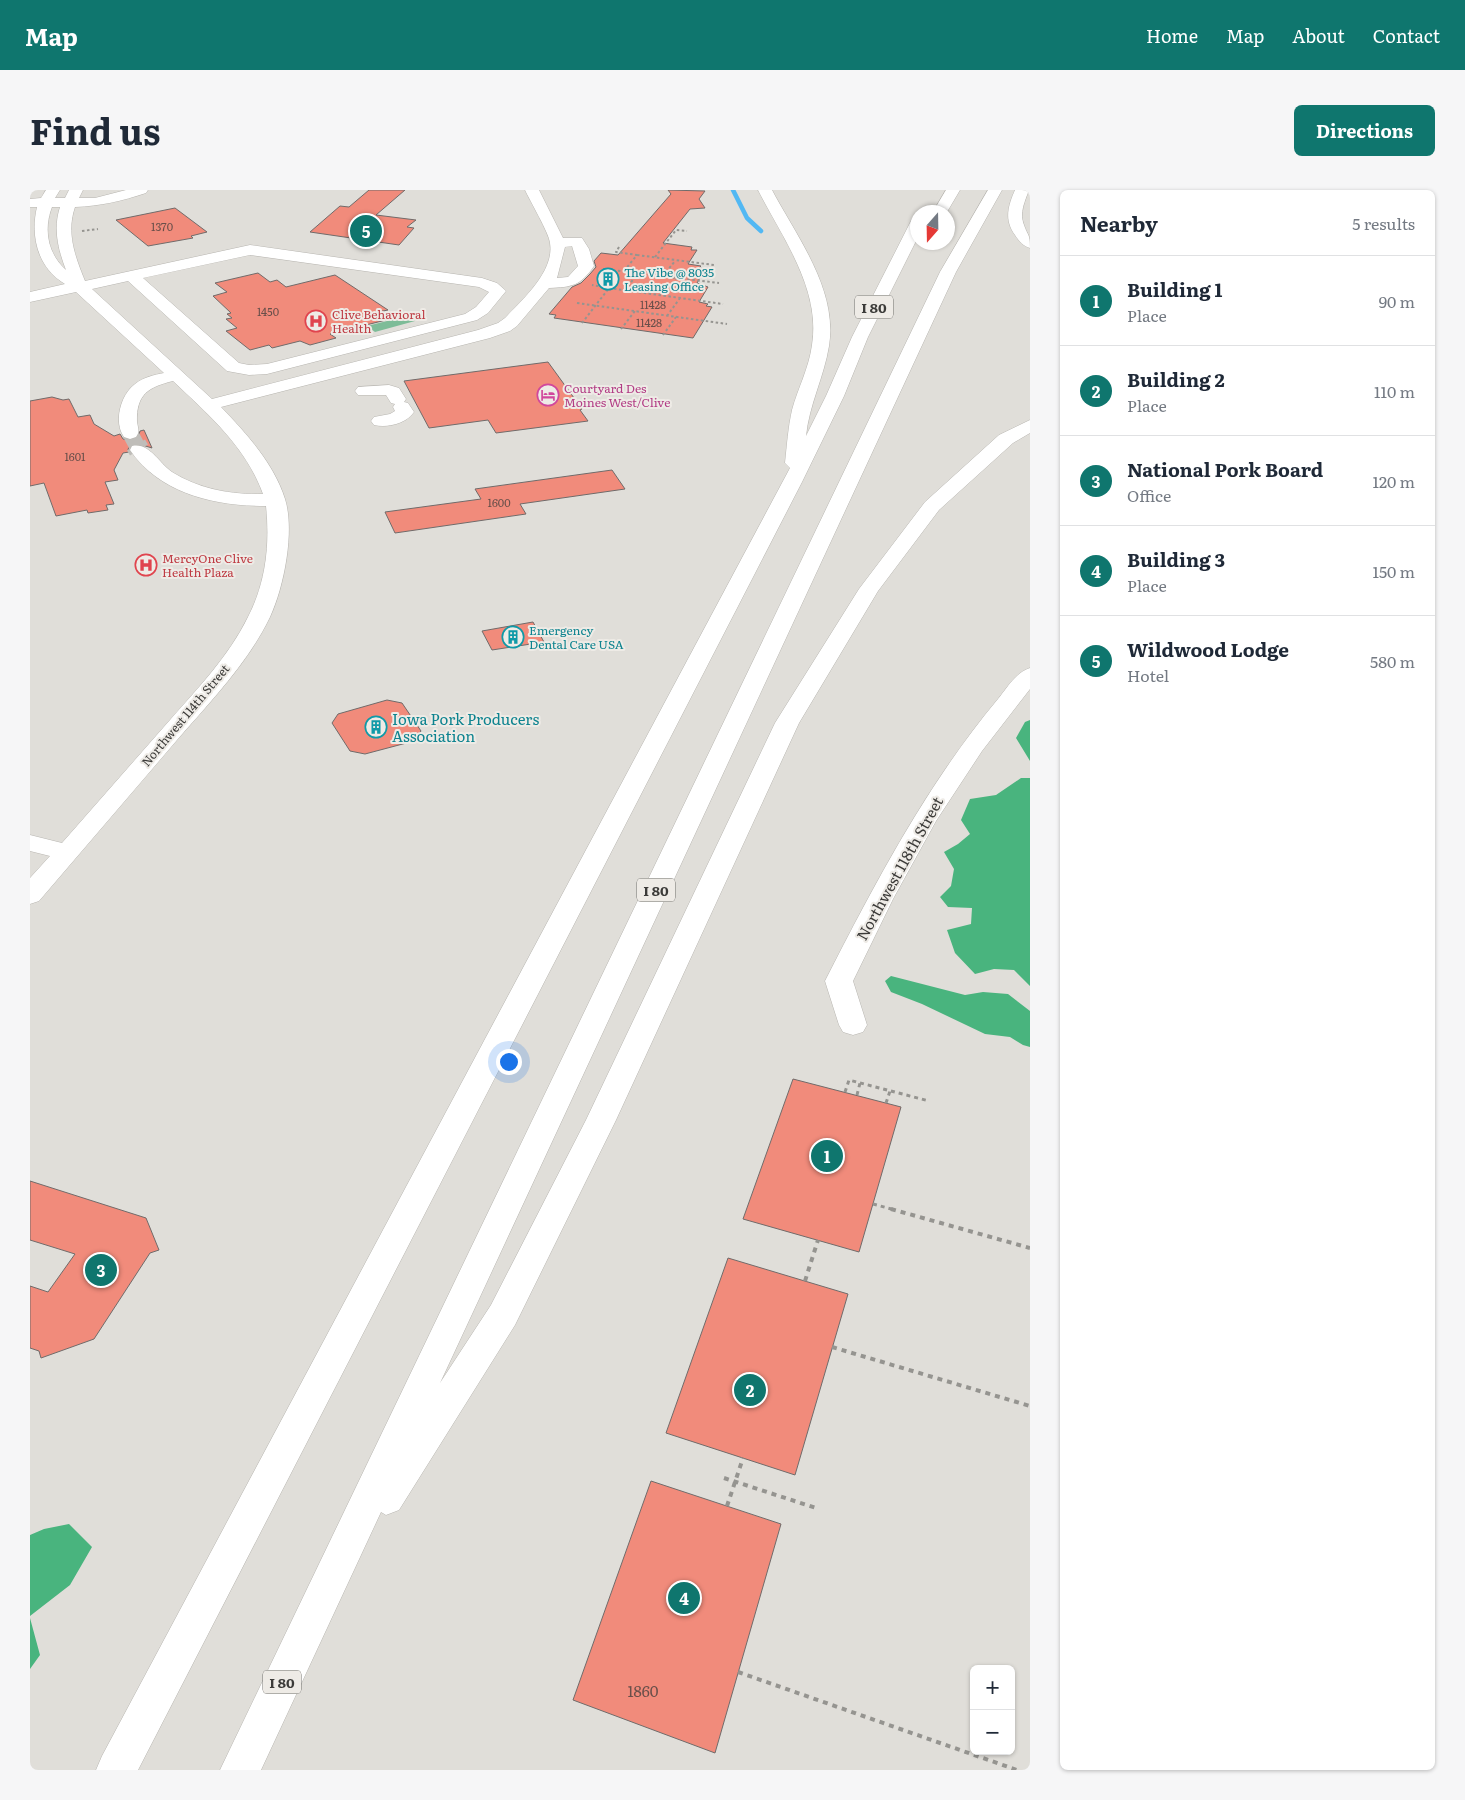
<!DOCTYPE html>
<html lang="en">
<head>
<meta charset="utf-8">
<style>
	body { margin:0; font-family:Literata,serif; background:#f6f6f7; color:#1f2937 }
	.controls { position:absolute; right:15px; bottom:15px; display:grid; overflow:hidden; border-radius:8px; box-shadow:0 1px 4px #0004 }
	.controls button { width:45px; height:45px; display:grid; place-items:center; padding:0; border:0; border-bottom:1px solid #e0e1e3; background:#fff; color:#1f2937; font:25px sans-serif }
	.compass { position:absolute; left:880px; top:15px; width:45px; height:45px; border-radius:50%; background:#fff; box-shadow:0 1px 4px #0004; rotate:200deg }
	.you { position:absolute; left:478px; top:871px; width:18px; height:18px; margin:-12px; border:4px solid #fff; border-radius:50%; background:#1a73e8; box-shadow:0 0 0 8px #1a73e833 }
	.badge { display:grid; place-items:center; width:32px; height:32px; border-radius:50%; background:#0f766e; color:#fff; font-size:16px; font-weight:700 }
	.pin { position:absolute; translate:-50% -50%; border:2px solid #fff; box-shadow:0 1px 5px #0006 }
	.list { margin:0; padding:0; list-style:none }
	h2 { display:flex; justify-content:space-between; align-items:center; height:65px; margin:0; padding:0 20px; font-size:21px }
	h2 small { font-size:16px; font-weight:400; color:#747a83 }
	.list li { display:grid; grid-template-columns:32px 1fr auto; gap:15px; align-items:center; box-sizing:border-box; height:90px; padding:0 20px; border-top:1px solid #e0e1e3 }
	.list b { display:block; font-size:19px; white-space:nowrap }
	.list p { margin:0; font-size:16px; white-space:nowrap; color:#747a83 }
	.list em { font-size:16px; font-style:normal; color:#747a83 }
	.map { position:relative; flex:none; width:1000px; height:1580px; overflow:hidden; border-radius:8px }
	header { display:flex; align-items:center; gap:30px; box-sizing:border-box; height:70px; padding:0 25px; background:#0f766e; color:#fff }
	header strong { font-size:24px }
	nav { display:flex; gap:28px; margin-inline-start:auto; font-size:18px }
	.intro { display:flex; align-items:center; justify-content:space-between; box-sizing:border-box; height:120px; padding:0 30px }
	h1 { margin:0; font-size:35px }
	.button { padding:12px 22px; border-radius:8px; background:#0f766e; color:#fff; font-size:18px; font-weight:700 }
	main { display:flex; gap:30px; padding:0 30px }
	aside { flex:1; background:#fff; border-radius:8px; box-shadow:0 1px 4px #0004 }
	.map>svg:first-child { display:block }
	.green { fill:#7dbc98 }
	.forest { fill:#49b47e }
	.lines { fill:none; stroke-linecap:round; stroke-linejoin:round }
	.stream { stroke:#52b8f3; stroke-width:4.5 }
	.building { fill:#f18b7b; stroke:#706b6a }
	.minor-tunnel-far1 { stroke:#bfbdb9; stroke-width:16; stroke-dasharray:16 8; stroke-linecap:butt }
	.minor-tunnel { stroke:#bfbdb9; stroke-width:21; stroke-dasharray:21 11; stroke-linecap:butt }
	.minor-casing { stroke:#b7b5b0; stroke-width:1 }
	.highway-casing { stroke:#b7b5b0; stroke-width:1 }
	.path-far2 { stroke:#959490; stroke-width:2; stroke-dasharray:2.5 2.5; stroke-linecap:butt }
	.path-far1 { stroke:#959490; stroke-width:3; stroke-dasharray:4 4; stroke-linecap:butt }
	.path { stroke:#959490; stroke-width:4; stroke-dasharray:5 5; stroke-linecap:butt }
	.minor { fill:#fff; fill-rule:evenodd }
	.highway { fill:#fff; fill-rule:evenodd }
	.labels { text-anchor:middle; dominant-baseline:central; stroke-width:4; stroke-linejoin:round; paint-order:stroke }
	.far-number-label { font-size:11px; fill:#694f4a }
	.far-culture-label { font-size:12px; fill:#0d838f; stroke:#eeebe6; text-anchor:start }
	.far-health-label { font-size:12px; fill:#be3a42; stroke:#eeebe6; text-anchor:start }
	.far-hotel-label { font-size:12px; fill:#b23c85; stroke:#eeebe6; text-anchor:start }
	.far-street-label { font-size:12px; fill:#3c3b39; stroke:#eeebe6 }
	.shield { fill:#eeebe6; stroke:#71706d; stroke-width:1 }
	.shield-label { font-size:14px; font-weight:bold; fill:#3c3b39 }
	.culture-label { font-size:15px; fill:#0d838f; stroke:#eeebe6; text-anchor:start }
	.street-label { font-size:15px; fill:#3c3b39; stroke:#eeebe6 }
	.near-number-label { font-size:15px; fill:#694f4a }
</style>
</head>
<body>
<header>
<strong>Map</strong>
<nav><a>Home</a><a>Map</a><a>About</a><a>Contact</a></nav>
</header>
<div class="intro"><h1>Find us</h1><a class="button">Directions</a></div>
<main>
<div class="map">
<svg width="1000" height="1580" viewBox="0 0 1000 1580">
	<rect width="100%" height="100%" fill="#e0ded9"/>
	<path class="green" d="M 377,126 L 385,131 L 345,142 L 337,136 Z"/>
	<path class="forest" d="M 1000,530 L 1000,571 L 986,548 L 995,532 Z
		M 991,588 L 1000,588 L 1000,796 L 984,780 L 964,779 L 945,784 L 925,763 L 917,740 L 941,734 L 942,718 L 918,717 L 910,707 L 921,696 L 924,679 L 914,662 L 928,654 L 940,644 L 931,630 L 940,609 L 966,605 Z
		M 861,786 L 935,805 L 953,802 L 978,804 L 1000,821 L 1000,857 L 993,855 L 980,847 L 955,844 L 892,814 L 861,802 L 855,791 Z
		M 39,1334 L 62,1357 L 40,1395 L 0,1426 L 0,1345 L 14,1339 Z
		M 0,1428 L 10,1465 L 0,1479 Z"/>
	<g class="lines">
		<path class="stream" d="M 703,0 L 717,28 L 731,41"/>
	</g>
	<path class="building" d="M 339,0 L 375,0 L 346,25 L 386,30 L 377,37 L 384,38 L 369,55 L 280,42 L 310,16 L 319,17 Z
		M 638,0 L 675,1 L 669,9 L 675,18 L 660,19 L 633,53 L 662,57 L 661,60 L 667,60 L 658,74 L 671,76 L 669,78 L 675,79 L 667,93 L 678,97 L 669,112 L 678,114 L 676,116 L 682,117 L 663,148 L 524,128 L 526,125 L 519,124 L 542,97 L 551,93 L 560,84 L 566,77 L 564,71 L 571,63 L 588,65 L 641,4 Z
		M 145,18 L 177,42 L 161,46 L 163,48 L 118,56 L 86,30 Z
		M 228,83 L 240,92 L 247,90 L 256,97 L 305,85 L 358,120 L 348,122 L 356,130 L 300,144 L 306,148 L 280,155 L 270,151 L 242,158 L 239,155 L 220,160 L 196,141 L 207,138 L 196,129 L 202,128 L 197,124 L 201,123 L 183,106 L 197,102 L 185,93 Z
		M 518,172 L 552,219 L 550,220 L 558,231 L 466,243 L 458,230 L 399,238 L 374,191 Z
		M 22,207 L 33,210 L 39,209 L 48,227 L 60,225 L 64,234 L 84,246 L 90,244 L 93,249 L 101,251 L 108,248 L 110,241 L 114,240 L 122,258 L 109,254 L 102,254 L 98,259 L 99,262 L 93,263 L 84,280 L 88,290 L 75,292 L 84,314 L 76,315 L 78,320 L 58,323 L 57,320 L 26,326 L 14,293 L 0,296 L 0,211 Z
		M 582,280 L 595,299 L 490,314 L 496,324 L 365,343 L 355,322 L 451,309 L 445,299 Z
		M 503,432 L 514,452 L 462,460 L 452,441 Z
		M 357,510 L 372,513 L 391,541 L 384,551 L 335,564 L 320,561 L 302,533 L 308,524 Z
		M 763,889 L 871,917 L 829,1062 L 713,1029 Z
		M 0,991 L 116,1028 L 129,1060 L 120,1063 L 64,1149 L 11,1168 L 9,1161 L 0,1158 L 0,1096 L 18,1102 L 45,1064 L 0,1050 Z
		M 698,1068 L 818,1104 L 765,1285 L 636,1243 Z
		M 621,1291 L 751,1334 L 685,1563 L 543,1510 Z"/>
	<g class="lines">
		<path class="minor-tunnel-far1" d="M 100,243 L 107,256"/>
		<path class="minor-tunnel" d="M 106,255 L 109,260"/>
		<g class="minor-casing">
			<path id="minor" d="M 16,0 L 30,0 L 25,8 L 35,8 L 39,0 L 53,0 L 49,8 L 65,8 L 96,0 L 118,0 L 116,3 C 92,11 70,16 45,17 C 36,43 45,66 55,91 L 220,55 L 452,88 L 467,93 L 476,101 L 458,123 L 447,130 L 237,184 L 219,185 L 197,181 L 98,91 L 62,99 L 182,209 L 448,140 L 468,133 L 475,128 C 492,110 525,81 520,53 C 519,43 500,11 495,0 L 509,0 L 533,48 L 552,48 L 559,59 L 564,76 C 550,96 542,97 519,98 L 487,136 L 480,141 L 460,148 L 191,217 C 217,244 244,274 255,309 C 265,341 254,397 240,427 C 218,473 180,512 147,550 C 101,604 55,657 9,711 L 0,714 L 0,688 L 20,666 L 0,661 L 0,645 L 32,653 C 68,612 104,571 140,530 C 168,498 199,466 218,427 C 236,392 240,354 236,316 C 185,316 130,304 100,260 L 102,256 C 119,252 129,273 142,282 C 169,299 202,305 233,304 C 216,257 179,225 143,191 C 119,197 106,204 107,232 C 108,238 110,242 106,247 L 100,249 L 94,247 C 83,232 91,204 105,194 C 114,187 124,185 134,183 L 46,102 L 0,112 L 0,102 L 35,94 C 8,78 0,47 7,17 L 0,17 L 0,9 L 11,8 ZM 22,17 L 30,17 C 23,39 28,59 36,80 C 18,64 13,40 22,17 ZM 542,56 L 548,76 L 538,87 L 527,88 L 535,57 ZM 220,65 L 449,97 L 459,102 L 446,117 L 435,124 L 237,174 L 219,175 L 209,173 L 113,88 Z
				M 359,195 L 369,198 L 376,209 L 374,212 L 378,213 L 384,222 C 376,234 357,238 344,235 L 341,231 L 344,227 L 360,224 L 365,221 L 363,217 L 365,214 L 361,213 L 356,205 L 328,205 L 325,201 L 328,197 Z
				M 1000,478 L 1000,499 L 952,561 L 906,631 L 863,709 L 823,791 L 837,835 L 833,842 L 823,845 L 813,842 L 809,835 L 795,791 C 845,693 897,594 968,509 C 977,498 986,482 1000,478 Z"/>
		</g>
		<g class="highway-casing">
			<path id="highway" d="M 728,0 L 742,0 C 767,47 808,100 799,156 C 794,187 779,215 776,246 L 796,206 L 822,147 L 881,31 L 883,28 L 888,27 L 888,47 L 838,147 L 814,206 L 772,292 L 108,1580 L 66,1580 L 72,1566 L 760,278 L 755,273 C 757,255 758,238 762,220 C 768,198 779,178 782,155 C 791,99 752,47 728,0 Z
				M 916,0 L 930,0 L 917,22 L 903,22 Z
				M 958,0 L 972,0 L 926,82 L 410,1193 L 461,1115 L 556,930 L 745,533 L 829,399 L 895,312 L 969,245 L 1000,230 L 1000,243 L 983,253 L 909,320 L 848,401 L 769,533 L 586,930 L 485,1135 L 369,1320 L 356,1325 L 351,1322 L 231,1580 L 190,1580 L 910,82 Z
				M 985,0 L 999,0 C 995,11 989,23 994,35 C 998,47 1000,43 1000,58 C 993,56 989,51 985,45 C 974,30 978,16 985,0 Z"/>
		</g>
		<path class="path-far2" d="M 52,41 L 68,39
			M 589,57 L 586,62 L 607,65 L 594,81
			M 607,65 L 684,75
			M 625,67 L 646,40 L 657,41
			M 573,79 L 689,93
			M 633,86 L 645,71
			M 579,98 L 693,114
			M 595,100 L 608,83
			M 634,106 L 646,89
			M 547,113 L 697,134
			M 637,126 L 650,108
			M 552,133 L 579,98 L 562,95
			M 591,139 L 605,121
			M 633,145 L 646,127"/>
		<path class="path-far1" d="M 815,902 L 819,890 L 899,911
			M 827,905 L 830,893
			M 856,913 L 860,901
			M 843,1014 L 865,1020"/>
		<path class="path" d="M 861,1019 L 1000,1058
			M 775,1091 L 788,1050
			M 802,1157 L 1000,1216
			M 694,1288 L 789,1319
			M 697,1316 L 713,1268
			M 708,1482 L 987,1580"/>
		<use href="#minor" class="minor"/>
		<use href="#highway" class="highway"/>
	</g>
	<defs>
		<g id="building-ring" transform="scale(1.125)"><circle r="9.5" fill="#eeebe6" stroke="#0f9aa8" stroke-width="1.5"/><path d="M-4-6H4V6H1V3H-1V6H-4ZM-2.5-4.3h1.7v1.8h-1.7ZM.8-4.3h1.7v1.8H.8ZM-2.5-1h1.7V.8h-1.7ZM.8-1h1.7V.8H.8Z" fill="#0f9aa8"/></g>
		<g id="hospital-ring" transform="scale(1.125)"><circle r="9.5" fill="#eeebe6" stroke="#e0444e" stroke-width="1.5"/><path d="M-5-5h3v3.5h4V-5h3V5h-3V1.5h-4V5h-3Z" fill="#e0444e"/></g>
		<g id="hotel-ring" transform="scale(1.125)"><circle r="9.5" fill="#eeebe6" stroke="#d1479c" stroke-width="1.5"/><path d="M-6-4.5h1.5V1H6V5H4.5V3h-9V5H-6ZM-4 0a1.8 1.8 0 1 1 3.6 0ZM.5 0V-2.5h3Q6-2.5 6 0Z" fill="#d1479c"/></g>
	</defs>
	<g fill-rule="evenodd">
		<use href="#building-ring" x="578" y="89"/>
		<use href="#hospital-ring" x="286" y="131"/>
		<use href="#hotel-ring" x="518" y="205"/>
		<use href="#hospital-ring" x="116" y="375"/>
		<use href="#building-ring" x="483" y="447"/>
		<use href="#building-ring" x="346" y="537"/>
	</g>
	<g class="labels">
		<g class="far-number-label">
			<text x="132" y="36">1370</text>
			<text x="623" y="114">11428</text>
			<text x="238" y="121">1450</text>
			<text x="619" y="132">11428</text>
			<text x="45" y="266">1601</text>
			<text x="469" y="312">1600</text>
		</g>
		<g class="far-culture-label">
			<text x="594" y="82">The Vibe @ 8035<tspan x="594" dy="14">Leasing Office</tspan></text>
			<text x="499" y="440">Emergency<tspan x="499" dy="14">Dental Care USA</tspan></text>
		</g>
		<g class="far-health-label">
			<text x="302" y="124">Clive Behavioral<tspan x="302" dy="14">Health</tspan></text>
			<text x="132" y="368">MercyOne Clive<tspan x="132" dy="14">Health Plaza</tspan></text>
		</g>
		<g class="far-hotel-label">
			<text x="534" y="198">Courtyard Des<tspan x="534" dy="14">Moines West/Clive</tspan></text>
		</g>
		<g class="far-street-label">
			<text transform="translate(155 525) rotate(-50)">Northwest 114th Street</text>
		</g>
		<g class="shield">
			<rect x="825" y="105.5" width="38" height="23" rx="4"/>
			<rect x="607" y="688.5" width="38" height="23" rx="4"/>
			<rect x="233" y="1480.5" width="38" height="23" rx="4"/>
		</g>
		<g class="shield-label">
			<text x="844" y="117">I 80</text>
			<text x="626" y="700">I 80</text>
			<text x="252" y="1492">I 80</text>
		</g>
		<g class="culture-label">
			<text x="362" y="528">Iowa Pork Producers<tspan x="362" dy="17">Association</tspan></text>
		</g>
		<g class="street-label">
			<text transform="translate(869 678) rotate(-61)">Northwest 118th Street</text>
		</g>
		<g class="near-number-label">
			<text x="613" y="1500">1860</text>
		</g>
	</g>
</svg>
<div class="controls">
<button>+</button>
<button>−</button>
</div>
<svg class="compass" viewBox="-18 -18 36 36"><path d="M0-13l5 13h-10z" fill="#e53935"/><path d="M0 13l5-13h-10z" fill="#747a83"/></svg>
<div class="you"></div>
<div class="pin badge" style="left:797px;top:966px">1</div>
<div class="pin badge" style="left:720px;top:1200px">2</div>
<div class="pin badge" style="left:71px;top:1080px">3</div>
<div class="pin badge" style="left:654px;top:1408px">4</div>
<div class="pin badge" style="left:336px;top:41px">5</div>
</div>
<aside>
<h2>Nearby<small>5 results</small></h2>
<ul class="list">
<li><span class="badge">1</span><div><b>Building 1</b><p>Place</p></div><em>90 m</em></li>
<li><span class="badge">2</span><div><b>Building 2</b><p>Place</p></div><em>110 m</em></li>
<li><span class="badge">3</span><div><b>National Pork Board</b><p>Office</p></div><em>120 m</em></li>
<li><span class="badge">4</span><div><b>Building 3</b><p>Place</p></div><em>150 m</em></li>
<li><span class="badge">5</span><div><b>Wildwood Lodge</b><p>Hotel</p></div><em>580 m</em></li>
</ul>
</aside>
</main>
</body>
</html>
